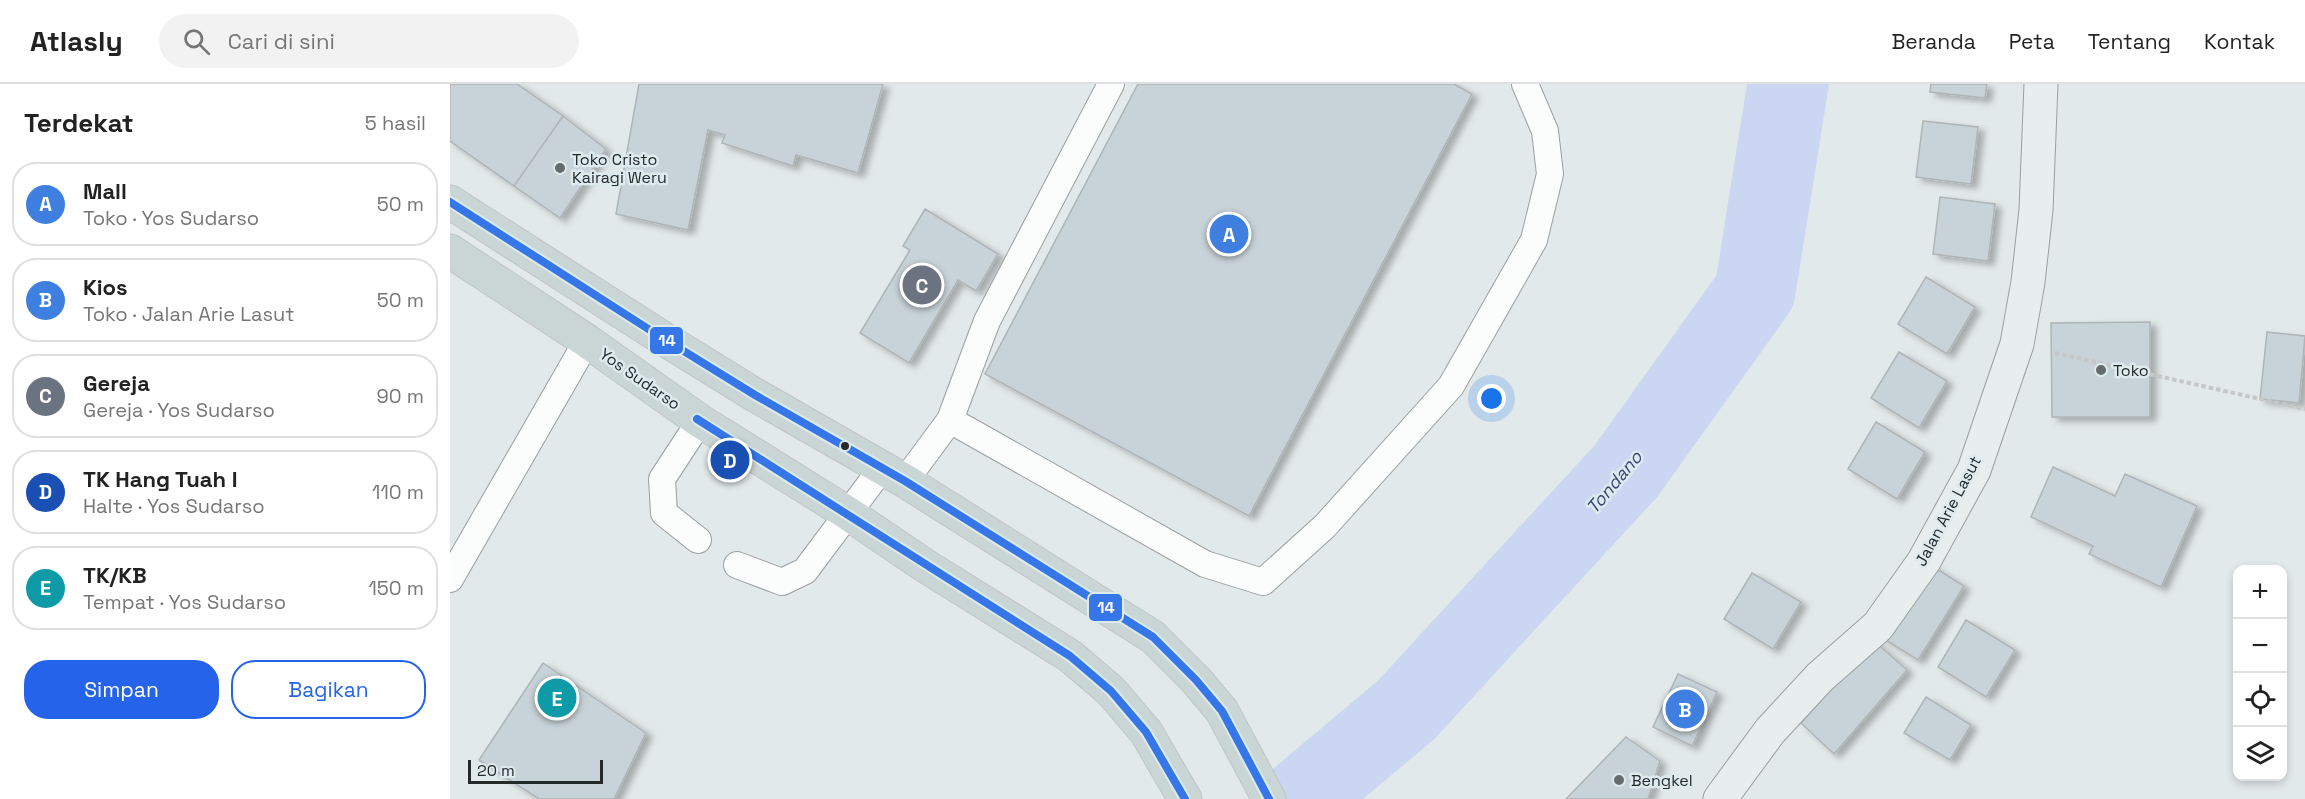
<!DOCTYPE html>
<html lang="id">
<head>
<meta charset="utf-8">
<style>
	body { margin:0; font-family:"Space Grotesk",sans-serif; background:#f2f2f2; color:#222 }
	.controls { position:absolute; right:18px; bottom:18px; display:grid; overflow:hidden; border-radius:12px; box-shadow:0 3px 9px #0003 }
	.controls button { width:54px; height:54px; display:grid; place-items:center; padding:0; border:0; border-bottom:2px solid #e0e0e0; background:#fff; color:#222; font:30px sans-serif }
	.scale { position:absolute; left:18px; bottom:15px; width:135px; box-sizing:border-box; padding-left:6px; border:3px solid #24292a; border-top:0; font-size:16px; line-height:21px; white-space:nowrap; color:#24292a; -webkit-text-stroke:4px #deebee; paint-order:stroke }
	.you { position:absolute; left:1042px; top:315px; width:21px; height:21px; margin:-15px; border:4px solid #fff; border-radius:50%; background:#1a73e8; box-shadow:0 0 0 9px #1a73e833 }
	.badge { display:grid; place-items:center; width:39px; height:39px; border-radius:50%; background:#2563eb; color:#fff; font-size:20px; font-weight:700 }
	.pin { position:absolute; translate:-50% -50%; border:3px solid #fff; box-shadow:0 2px 6px #0006 }
	.list { margin:0; padding:0; list-style:none }
	h2 { display:flex; justify-content:space-between; align-items:center; height:78px; margin:0; padding:0 24px; font-size:26px }
	h2 small { font-size:20px; font-weight:400; color:#767676 }
	.list li { display:grid; grid-template-columns:39px 1fr auto; gap:18px; align-items:center; box-sizing:border-box; height:84px; margin:0 12px 12px; padding:0 12px; border:2px solid #e0e0e0; border-radius:24px }
	.list b { display:block; font-size:22px; white-space:nowrap }
	.list p { margin:0; font-size:20px; white-space:nowrap; color:#767676 }
	.list em { font-size:20px; font-style:normal; color:#767676 }
	.actions { display:flex; gap:12px; padding:18px 24px }
	.actions a { flex:1; padding:14px 0; border:2px solid #2563eb; border-radius:24px; text-align:center; font-size:21px; color:#2563eb }
	.actions .main { background:#2563eb; color:#fff }
	.icon { flex:none; width:33px; height:33px; fill:none; stroke:currentColor; stroke-width:2; stroke-linecap:round; stroke-linejoin:round }
	.map { position:relative; flex:none; width:1855px; height:715px; overflow:hidden }
	header { display:flex; align-items:center; gap:36px; box-sizing:border-box; height:84px; padding:0 30px; background:#fff; border-bottom:2px solid #e0e0e0 }
	header strong { font-size:28px }
	nav { display:flex; gap:33px; margin-inline-start:auto; font-size:21px }
	.search { width:420px; height:54px; background:#f2f2f2; display:flex; align-items:center; gap:15px; box-sizing:border-box; padding:0 21px; border-radius:33px; color:#767676; font-size:22px }
	main { display:flex }
	aside { flex:1; background:#fff }
	.map>svg:first-child { display:block }
	.lines { fill:none; stroke-linecap:round; stroke-linejoin:round }
	.river { stroke:#cad6f2; stroke-width:81 }
	.building { fill:#c8d3d9; stroke:#afb4b6; stroke-width:1.5; filter:url(#shadow) }
	.service-casing { stroke:#9a9fa0; stroke-width:28 }
	.secondary-casing { stroke:#9a9fa0; stroke-width:35 }
	.trunk-casing { stroke:#c1c4c5; stroke-width:35 }
	.path { stroke:#c5c7c8; stroke-width:4; stroke-dasharray:4.5 3; stroke-linecap:butt }
	.service { stroke:#fbfcfc; stroke-width:26 }
	.secondary { stroke:#e8eded; stroke-width:33 }
	.trunk { stroke:#cad6d5; stroke-width:33 }
	.bus-1-casing { stroke:#deebee; stroke-width:12 }
	.bus-1 { stroke:#3577e9; stroke-width:8 }
	.poi-dot { fill:#666c6d; stroke:#deebee; stroke-width:2 }
	.bus-dot { fill:#24292a; stroke:#deebee; stroke-width:2 }
	.labels { text-anchor:middle; dominant-baseline:central; stroke-width:5; stroke-linejoin:round; paint-order:stroke }
	.poi-label { font-size:16px; fill:#24292a; stroke:#deebee; text-anchor:start }
	.street-label { font-size:16px; fill:#24292a; stroke:#deebee }
	.water-label { font-size:18px; font-style:italic; fill:#374778; stroke:#deebee }
	.line-badge { stroke:#deebee; stroke-width:2 }
	.badge-label { font-size:16px; text-anchor:middle; font-weight:bold; fill:#fff }
</style>
</head>
<body>
<header>
<strong>Atlasly</strong>
<div class="search"><svg class="icon" aria-label="search" viewBox="0 0 24 24"><circle cx="10" cy="10" r="6"/><path d="M15 15l6 6"/></svg>Cari di sini</div>
<nav><a>Beranda</a><a>Peta</a><a>Tentang</a><a>Kontak</a></nav>
</header>
<main>
<aside>
<h2>Terdekat<small>5 hasil</small></h2>
<ul class="list">
<li><span class="badge" style="background:#3f7fe0">A</span><div><b>Mall</b><p>Toko · Yos Sudarso</p></div><em>50 m</em></li>
<li><span class="badge" style="background:#3f7fe0">B</span><div><b>Kios</b><p>Toko · Jalan Arie Lasut</p></div><em>50 m</em></li>
<li><span class="badge" style="background:#6b7280">C</span><div><b>Gereja</b><p>Gereja · Yos Sudarso</p></div><em>90 m</em></li>
<li><span class="badge" style="background:#1a4fb4">D</span><div><b>TK Hang Tuah I</b><p>Halte · Yos Sudarso</p></div><em>110 m</em></li>
<li><span class="badge" style="background:#0f9aa8">E</span><div><b>TK/KB</b><p>Tempat · Yos Sudarso</p></div><em>150 m</em></li>
</ul>
<div class="actions"><a class="main">Simpan</a><a>Bagikan</a></div>
</aside>
<div class="map">
<svg width="1855" height="715" viewBox="0 0 1855 715">
	<defs>
		<filter id="shadow"><feDropShadow dx="6" dy="4" stdDeviation="3" flood-color="#0004"/></filter>
	</defs>
	<rect width="100%" height="100%" fill="#e2e9ea"/>
	<g class="lines">
		<path class="river" d="M 850,715 L 956,626 L 1176,387 L 1305,207 L 1338,0"/>
	</g>
	<path class="building" d="M 0,0 L 67,0 L 113,32 L 64,102 L 0,57 Z
		M 189,0 L 433,0 L 408,89 L 346,71 L 343,82 L 272,59 L 275,51 L 258,46 L 238,146 L 166,130 Z
		M 688,0 L 1004,0 L 1022,10 L 799,432 L 535,290 Z
		M 1481,0 L 1537,0 L 1535,14 L 1480,8 Z
		M 113,32 L 156,65 L 110,134 L 64,102 Z
		M 1473,37 L 1528,43 L 1521,100 L 1466,93 Z
		M 1490,113 L 1545,120 L 1538,177 L 1483,170 Z
		M 475,125 L 548,170 L 526,207 L 508,196 L 459,279 L 410,249 L 460,166 L 453,162 Z
		M 1476,193 L 1525,223 L 1497,270 L 1448,240 Z
		M 1700,238 L 1700,333 L 1602,333 L 1601,239 Z
		M 1817,248 L 1855,252 L 1849,319 L 1810,315 Z
		M 1449,268 L 1497,297 L 1469,344 L 1421,314 Z
		M 1426,338 L 1475,368 L 1447,415 L 1398,385 Z
		M 1603,383 L 1665,412 L 1675,390 L 1747,422 L 1711,503 L 1639,470 L 1643,462 L 1581,433 Z
		M 1477,479 L 1514,502 L 1468,576 L 1431,553 Z
		M 1302,489 L 1351,518 L 1323,565 L 1274,535 Z
		M 1516,536 L 1565,566 L 1536,613 L 1488,583 Z
		M 1423,556 L 1457,586 L 1384,670 L 1351,639 Z
		M 93,579 L 196,649 L 164,715 L 89,715 L 29,676 Z
		M 1228,590 L 1267,608 L 1242,662 L 1203,643 Z
		M 1476,613 L 1521,641 L 1500,676 L 1454,649 Z
		M 1176,653 L 1210,677 L 1198,715 L 1116,715 Z"/>
	<g class="lines">
		<g class="service-casing">
			<path id="service" d="M 500,336 L 755,480 L 813,498 L 875,442 L 1001,302 L 1084,156 L 1100,90 L 1095,47 L 1075,0
				M 455,397 L 500,336 L 537,237 L 661,0
				M 248,456 L 214,429 L 212,395 L 250,337
				M 287,481 L 332,498 L 355,487 L 432,384
				M 0,495 L 137,257"/>
		</g>
		<g class="secondary-casing">
			<path id="secondary" d="M 1270,715 L 1320,647 L 1370,593 L 1428,542 L 1474,477 L 1524,386 L 1567,260 L 1578,198 L 1586,126 L 1591,0"/>
		</g>
		<g class="trunk-casing">
			<path id="trunk" d="M 0,118 L 203,248 L 305,311 L 455,397 L 703,553 L 746,596 L 772,627 L 819,715
				M 0,167 L 137,257 L 250,337 L 399,430 L 474,481 L 620,572 L 661,607 L 696,648 L 735,715"/>
		</g>
		<path class="path" d="M 1605,269 L 1855,325"/>
		<use href="#service" class="service"/>
		<use href="#secondary" class="secondary"/>
		<use href="#trunk" class="trunk"/>
		<g class="bus-1-casing">
			<path id="bus-1" d="M 0,118 L 203,248 L 305,311 L 455,397 L 703,553 L 746,596 L 772,627 L 819,715
				M 247,335 L 620,572 L 661,607 L 696,648 L 735,715"/>
		</g>
		<use href="#bus-1" class="bus-1"/>
	</g>
	<g class="poi-dot">
		<circle cx="110" cy="84" r="6"/>
		<circle cx="1651" cy="286" r="6"/>
		<circle cx="1169" cy="696" r="6"/>
	</g>
	<circle class="bus-dot" cx="395" cy="362" r="5"/>
	<g class="labels">
		<g class="poi-label">
			<text x="122" y="75">Toko Cristo<tspan x="122" dy="18">Kairagi Weru</tspan></text>
			<text x="1663" y="286">Toko</text>
			<text x="1181" y="696">Bengkel</text>
		</g>
		<g class="street-label">
			<text transform="translate(190 295) rotate(35)">Yos Sudarso</text>
			<text transform="translate(1498 427) rotate(-62)">Jalan Arie Lasut</text>
		</g>
		<g class="water-label">
			<text transform="translate(1164 398) rotate(-50)">Tondano</text>
		</g>
	</g>
	<g class="line-badge">
		<rect x="199" y="242" width="35" height="29" rx="6" fill="#3577e9"/>
		<rect x="638" y="509" width="35" height="29" rx="6" fill="#3577e9"/>
	</g>
	<g class="badge-label">
		<text x="217" y="262">14</text>
		<text x="656" y="529">14</text>
	</g>
</svg>
<div class="controls">
<button>+</button>
<button>−</button>
<button><svg class="icon" aria-label="locate" viewBox="0 0 24 24"><circle cx="12" cy="12" r="6"/><path d="M12 2v4M12 18v4M2 12h4M18 12h4"/></svg></button>
<button><svg class="icon" aria-label="layers" viewBox="0 0 24 24"><path d="M12 4l9 5-9 5-9-5zM3 14l9 5 9-5"/></svg></button>
</div>
<div class="scale">20 m</div>
<div class="you"></div>
<div class="pin badge" style="left:779px;top:150px;background:#3f7fe0">A</div>
<div class="pin badge" style="left:1235px;top:625px;background:#3f7fe0">B</div>
<div class="pin badge" style="left:472px;top:201px;background:#6b7280">C</div>
<div class="pin badge" style="left:280px;top:376px;background:#1a4fb4">D</div>
<div class="pin badge" style="left:107px;top:614px;background:#0f9aa8">E</div>
</div>
</main>
</body>
</html>
